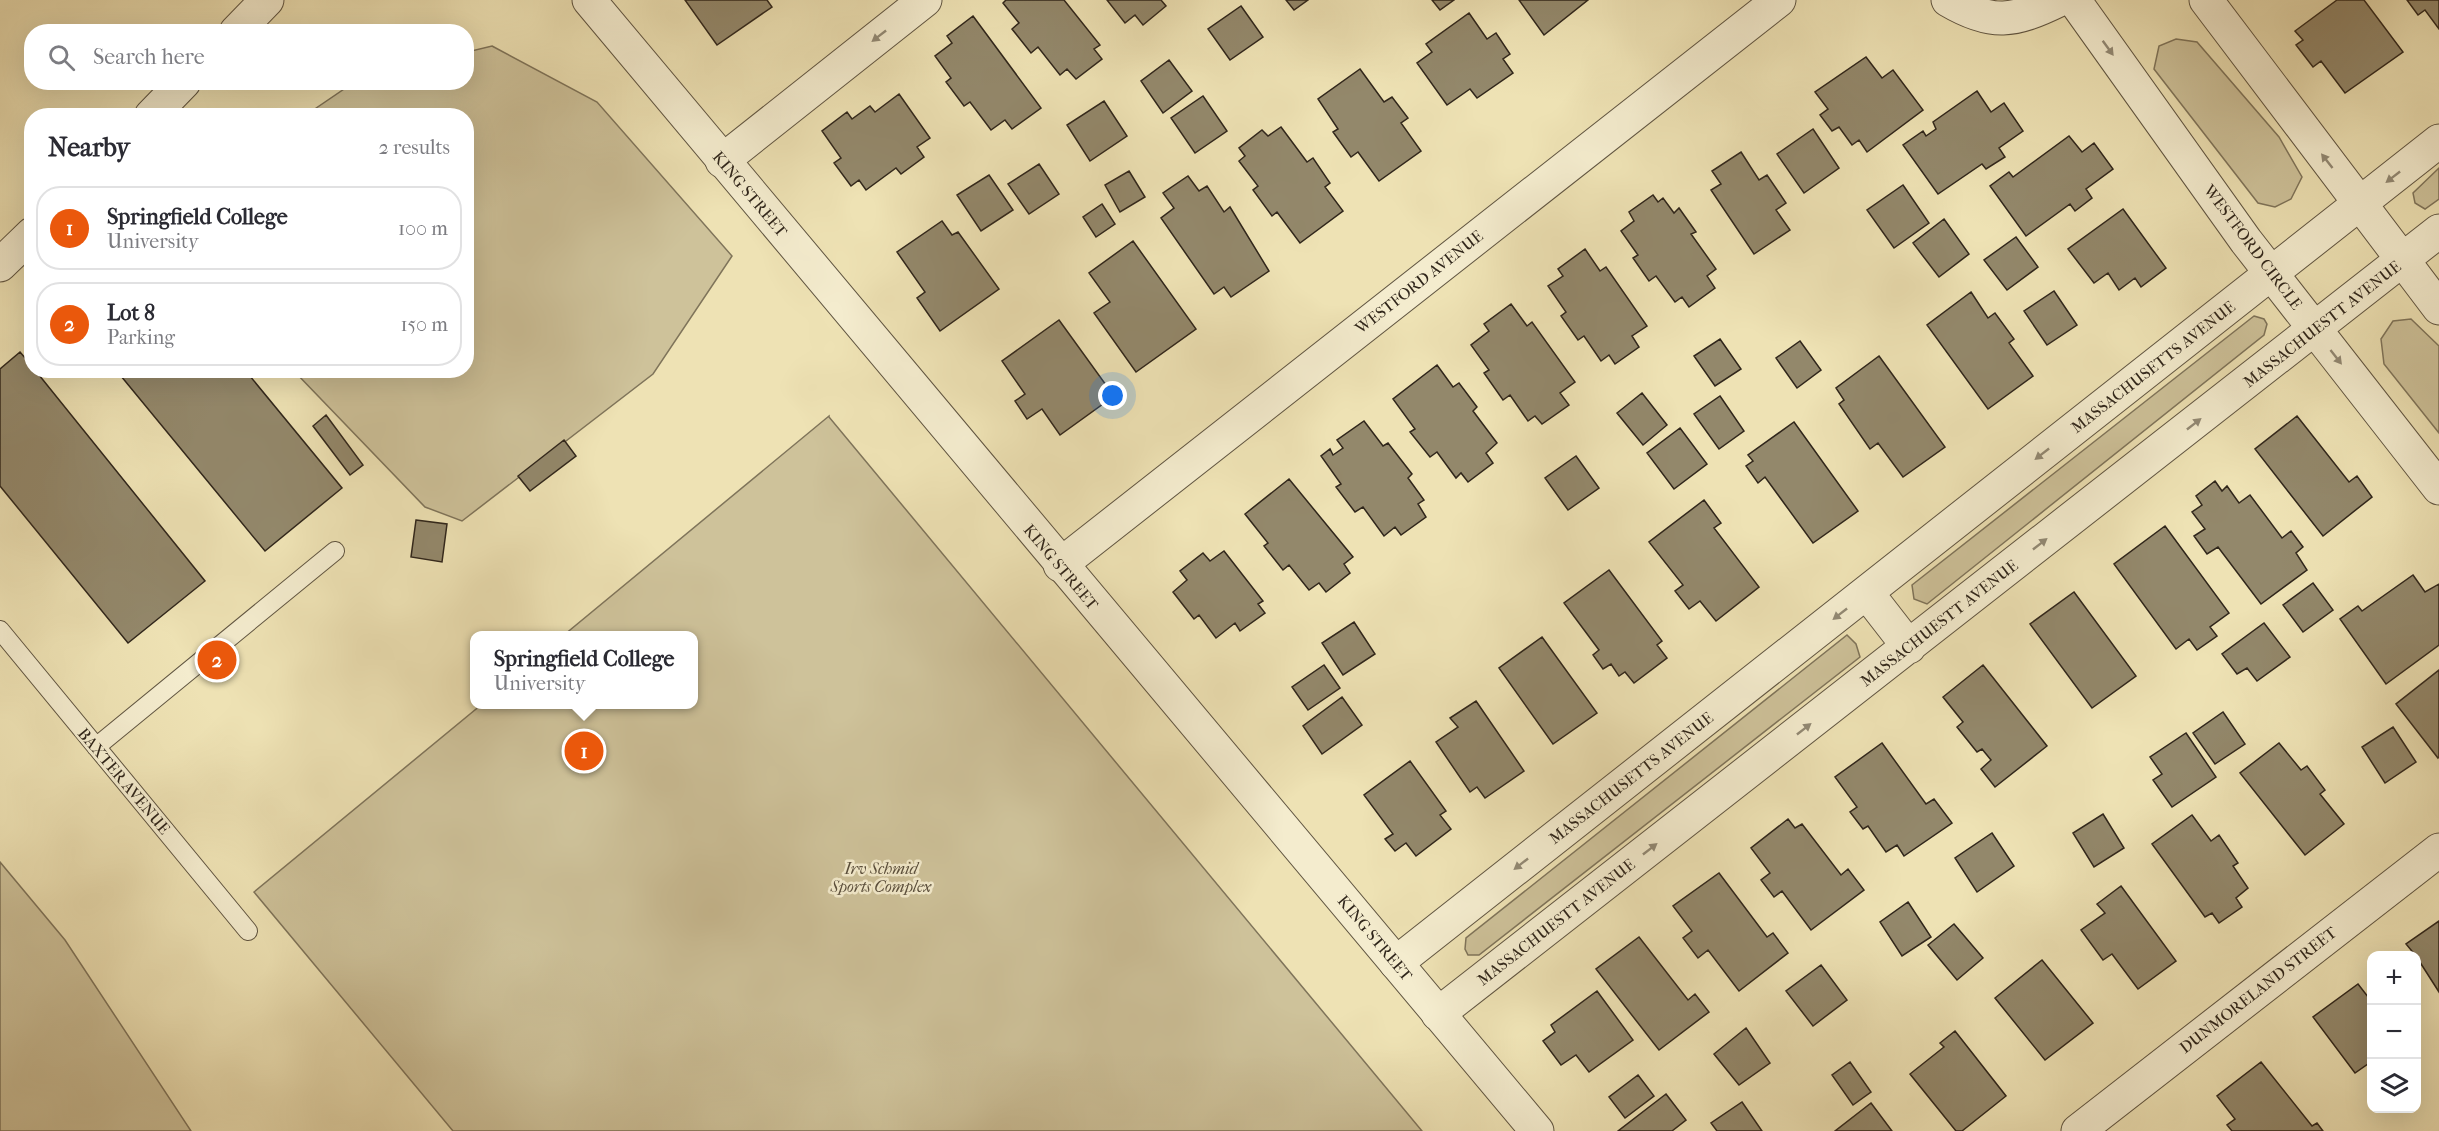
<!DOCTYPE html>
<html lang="en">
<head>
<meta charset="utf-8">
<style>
	body { margin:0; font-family:"IM FELL French Canon",serif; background:#f7f7f7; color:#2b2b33 }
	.controls { position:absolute; right:18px; bottom:18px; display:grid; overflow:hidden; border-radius:12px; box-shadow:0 6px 24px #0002 }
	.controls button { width:54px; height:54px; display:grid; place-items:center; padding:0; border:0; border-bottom:2px solid #e1e1e2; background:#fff; color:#2b2b33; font:30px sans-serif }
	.you { position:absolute; left:1113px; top:396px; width:21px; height:21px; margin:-15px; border:4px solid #fff; border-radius:50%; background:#1a73e8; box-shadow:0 0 0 9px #1a73e833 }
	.badge { display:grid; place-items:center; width:39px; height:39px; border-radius:50%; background:#ea580c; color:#fff; font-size:20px; font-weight:700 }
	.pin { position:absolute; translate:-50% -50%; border:3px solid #fff; box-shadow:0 2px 6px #0006 }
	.popup { position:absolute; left:470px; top:631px; width:228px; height:78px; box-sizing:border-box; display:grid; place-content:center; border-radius:12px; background:#fff; filter:drop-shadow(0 2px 4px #0005); font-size:20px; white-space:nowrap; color:#7c7c81 }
	.popup b { font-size:22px; color:#2b2b33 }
	.popup::after { content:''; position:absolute; left:50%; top:100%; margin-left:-12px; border:12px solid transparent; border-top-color:#fff }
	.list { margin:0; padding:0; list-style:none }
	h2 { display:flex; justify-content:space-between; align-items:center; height:78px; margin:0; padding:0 24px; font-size:26px }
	h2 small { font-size:20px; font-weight:400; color:#7c7c81 }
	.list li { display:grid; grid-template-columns:39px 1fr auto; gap:18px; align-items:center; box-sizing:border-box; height:84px; margin:0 12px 12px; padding:0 12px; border:2px solid #e1e1e2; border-radius:24px }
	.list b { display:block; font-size:22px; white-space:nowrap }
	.list p { margin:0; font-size:20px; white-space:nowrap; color:#7c7c81 }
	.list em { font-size:20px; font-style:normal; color:#7c7c81 }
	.icon { flex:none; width:33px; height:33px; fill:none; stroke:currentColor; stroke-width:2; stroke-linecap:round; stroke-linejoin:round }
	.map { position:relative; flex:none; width:2439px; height:1131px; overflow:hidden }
	.search { position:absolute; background:#fff; box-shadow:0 6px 24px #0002; left:24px; top:24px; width:450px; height:66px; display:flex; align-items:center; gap:15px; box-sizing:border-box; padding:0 21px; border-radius:24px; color:#7c7c81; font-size:22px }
	.panel { position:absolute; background:#fff; box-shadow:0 6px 24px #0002; left:24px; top:108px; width:450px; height:270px; border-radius:24px }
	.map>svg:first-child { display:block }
	.green { fill:#cec29a; stroke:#7f745a; stroke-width:1.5 }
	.building { fill:#93886b; stroke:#30261b; stroke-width:1.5 }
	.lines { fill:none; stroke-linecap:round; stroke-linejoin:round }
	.service-casing { stroke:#605541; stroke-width:20 }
	.minor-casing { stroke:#605541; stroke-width:35 }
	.tertiary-casing { stroke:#605541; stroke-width:35 }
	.service { stroke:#f4ecce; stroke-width:18 }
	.minor { stroke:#f4ecce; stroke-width:33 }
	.tertiary { stroke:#f4ecce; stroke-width:33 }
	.oneway { fill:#928974 }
	.labels { text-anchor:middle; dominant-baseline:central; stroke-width:5; stroke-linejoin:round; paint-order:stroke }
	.street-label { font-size:16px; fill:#30261b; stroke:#f4ecce }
	.park-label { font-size:16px; font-style:italic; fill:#584d3b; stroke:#f4ecce }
</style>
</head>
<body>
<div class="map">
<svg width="2439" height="1131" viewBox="0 0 2439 1131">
	<rect width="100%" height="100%" fill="#eee2b4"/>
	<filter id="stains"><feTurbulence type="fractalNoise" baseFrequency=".00333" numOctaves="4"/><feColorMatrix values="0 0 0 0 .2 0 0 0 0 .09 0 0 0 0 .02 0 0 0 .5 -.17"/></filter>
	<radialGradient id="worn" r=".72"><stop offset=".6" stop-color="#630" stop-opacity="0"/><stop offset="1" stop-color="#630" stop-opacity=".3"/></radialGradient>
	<path class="green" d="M 2176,39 L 2197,42 L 2279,137 L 2302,177 L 2291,199 L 2275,207 L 2258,203 L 2154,69 L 2159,46 Z
		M 492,46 L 597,102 L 732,256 L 653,374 L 462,521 L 425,507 L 294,371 L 466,370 L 466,116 L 306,115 L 353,83 L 466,82 L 467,52 Z
		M 2439,168 L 2439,199 L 2425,209 L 2415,203 L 2413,193 Z
		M 2254,316 L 2264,319 L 2267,324 L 2264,335 L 1927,604 L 1914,599 L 1912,585 Z
		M 2411,319 L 2439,346 L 2439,433 L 2384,364 L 2381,339 L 2393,321 Z
		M 829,416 L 829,417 L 1422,1131 L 453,1131 L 254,892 L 481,705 L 694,704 L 694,636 L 564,635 Z
		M 1847,635 L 1856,644 L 1860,657 L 1479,955 L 1468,955 L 1465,949 L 1466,938 Z
		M 0,862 L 65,940 L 191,1131 L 0,1131 Z"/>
	<path class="building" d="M 685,0 L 767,0 L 772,7 L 717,45 Z
		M 1006,0 L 1064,0 L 1100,45 L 1094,49 L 1102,59 L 1076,79 L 1067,69 L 1060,75 L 1038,47 L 1031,53 L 1012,29 L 1019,23 L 1003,3 Z
		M 1107,0 L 1161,0 L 1166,6 L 1143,25 L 1135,15 L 1125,23 Z
		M 1286,0 L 1308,0 L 1294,10 Z
		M 1432,0 L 1454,0 L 1440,10 Z
		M 1519,0 L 1588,0 L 1544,35 Z
		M 2337,0 L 2364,0 L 2403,52 L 2345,93 L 2321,61 L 2313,67 L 2296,45 L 2303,40 L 2295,31 Z
		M 2407,0 L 2439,0 L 2439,29 L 2425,10 L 2418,15 Z
		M 1241,6 L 1263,37 L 1230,60 L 1208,29 Z
		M 1469,13 L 1487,39 L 1496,33 L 1510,54 L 1503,59 L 1513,73 L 1477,98 L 1470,89 L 1447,105 L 1417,63 L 1432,52 L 1426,44 Z
		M 973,16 L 1041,108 L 1012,129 L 1005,120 L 991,130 L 970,102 L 964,106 L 946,82 L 951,78 L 935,56 L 952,43 L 947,36 Z
		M 1866,57 L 1882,78 L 1893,70 L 1923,110 L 1867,152 L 1859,140 L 1852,145 L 1839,127 L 1832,131 L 1820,115 L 1828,109 L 1815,92 Z
		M 1169,60 L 1192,91 L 1163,113 L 1141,81 Z
		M 1360,69 L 1384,102 L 1392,97 L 1408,118 L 1401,123 L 1421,151 L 1379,181 L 1358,152 L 1351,157 L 1333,132 L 1338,129 L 1318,99 Z
		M 1977,91 L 1991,112 L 2004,103 L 2023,131 L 1999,148 L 2005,157 L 1986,169 L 1982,164 L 1938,194 L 1903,145 L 1923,131 L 1926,136 L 1936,129 L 1933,122 Z
		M 899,94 L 930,138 L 917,147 L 924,157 L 901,174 L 896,168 L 866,190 L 859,180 L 851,186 L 834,163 L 841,158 L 822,131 L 847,112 L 852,119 L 870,106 L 875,112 Z
		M 1203,96 L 1227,131 L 1195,153 L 1171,118 Z
		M 1104,101 L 1127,136 L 1090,161 L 1067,125 Z
		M 1281,127 L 1307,162 L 1313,158 L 1330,183 L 1325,187 L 1343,211 L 1300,243 L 1277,212 L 1272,216 L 1253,190 L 1258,186 L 1239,161 L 1245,156 L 1239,148 L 1262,130 L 1268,136 Z
		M 1813,129 L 1839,168 L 1804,193 L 1777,154 Z
		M 2069,136 L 2082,152 L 2094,143 L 2113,169 L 2086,189 L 2092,198 L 2075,211 L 2070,204 L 2026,236 L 1990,186 L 2009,172 L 2013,177 Z
		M 1741,152 L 1759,180 L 1767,175 L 1786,203 L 1776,210 L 1790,230 L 1754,254 L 1711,190 L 1721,184 L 1712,171 Z
		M 1039,164 L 1059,194 L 1029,214 L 1008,184 Z
		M 1129,171 L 1145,197 L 1120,212 L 1105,185 Z
		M 989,175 L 1013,210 L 981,231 L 957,195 Z
		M 1188,176 L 1199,191 L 1207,186 L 1224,212 L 1230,207 L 1269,271 L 1231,297 L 1224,287 L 1214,294 L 1161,218 L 1174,208 L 1163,193 Z
		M 1903,185 L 1929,223 L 1894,248 L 1867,210 Z
		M 1653,195 L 1658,202 L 1663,198 L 1674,213 L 1679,208 L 1696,232 L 1691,234 L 1716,269 L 1707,276 L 1715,288 L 1689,307 L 1682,297 L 1675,302 L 1656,276 L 1649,281 L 1633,258 L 1638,255 L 1621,231 L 1634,221 L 1629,212 Z
		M 1102,204 L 1115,224 L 1096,237 L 1083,217 Z
		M 2123,209 L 2166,268 L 2141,287 L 2135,278 L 2119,290 L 2108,273 L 2094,283 L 2068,249 Z
		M 1944,219 L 1969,254 L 1939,277 L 1913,243 Z
		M 942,221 L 952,235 L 958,232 L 999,289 L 940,331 L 917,298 L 925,292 L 897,252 Z
		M 2016,237 L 2038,267 L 2007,290 L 1984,260 Z
		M 1133,241 L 1196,329 L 1136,372 L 1094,313 L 1110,302 L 1089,273 Z
		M 1585,249 L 1600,271 L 1606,267 L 1647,326 L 1632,336 L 1639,347 L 1615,364 L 1609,355 L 1601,361 L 1584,336 L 1578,340 L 1561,316 L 1566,312 L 1548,286 L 1563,276 L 1558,269 Z
		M 2054,291 L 2077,325 L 2047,345 L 2024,311 Z
		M 1971,292 L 1988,318 L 1995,313 L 2014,339 L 2009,343 L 2033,376 L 1988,409 L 1927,325 Z
		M 1511,304 L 1527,326 L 1532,322 L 1575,382 L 1560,393 L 1569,405 L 1542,424 L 1535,416 L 1528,421 L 1510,395 L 1503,400 L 1484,373 L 1489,370 L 1471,345 L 1489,331 L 1484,324 Z
		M 1059,320 L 1114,396 L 1060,435 L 1042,409 L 1027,419 L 1015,401 L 1025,394 L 1002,361 Z
		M 1720,339 L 1741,369 L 1715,386 L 1694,356 Z
		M 1800,341 L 1821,370 L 1797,388 L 1776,358 Z
		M 20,352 L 32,366 L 32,370 L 35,370 L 205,581 L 128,643 L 0,486 L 0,369 Z
		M 1879,356 L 1945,447 L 1903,477 L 1878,443 L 1870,449 L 1839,404 L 1844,400 L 1836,388 Z
		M 1437,365 L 1453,387 L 1459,383 L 1477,407 L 1473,411 L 1497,443 L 1486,453 L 1493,463 L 1468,482 L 1461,473 L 1456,478 L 1437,452 L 1430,457 L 1410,432 L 1415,429 L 1393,399 Z
		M 116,370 L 245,370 L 342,488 L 265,551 Z
		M 1642,393 L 1667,425 L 1643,445 L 1617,413 Z
		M 1720,396 L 1744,431 L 1719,449 L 1694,414 Z
		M 326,415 L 363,465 L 350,475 L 313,426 Z
		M 2297,416 L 2349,482 L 2357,476 L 2372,497 L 2323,536 L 2255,449 Z
		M 1364,421 L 1383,446 L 1388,443 L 1412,474 L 1408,478 L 1424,500 L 1418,504 L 1426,517 L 1401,535 L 1395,527 L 1384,536 L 1363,507 L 1355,512 L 1336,487 L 1341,484 L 1321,456 L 1330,449 L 1333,455 L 1343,448 L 1337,440 Z
		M 1794,422 L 1858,511 L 1813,543 L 1765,477 L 1758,483 L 1746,466 L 1753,461 L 1748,455 Z
		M 1680,428 L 1707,464 L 1674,489 L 1647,453 Z
		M 564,440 L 576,456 L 530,491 L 518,476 Z
		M 1576,456 L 1599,488 L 1568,510 L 1545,478 Z
		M 1289,479 L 1353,557 L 1344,564 L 1350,573 L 1326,592 L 1319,583 L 1309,590 L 1289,565 L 1283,570 L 1264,546 L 1268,543 L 1245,514 Z
		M 2215,481 L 2222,491 L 2227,486 L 2239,503 L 2250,495 L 2282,538 L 2291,531 L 2303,547 L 2296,553 L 2307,570 L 2261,604 L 2218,547 L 2207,554 L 2194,536 L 2205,529 L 2192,512 L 2202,505 L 2196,496 Z
		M 1704,500 L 1721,523 L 1714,528 L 1759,587 L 1716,621 L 1700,601 L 1689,609 L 1675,591 L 1683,585 L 1649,542 Z
		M 416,520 L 447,524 L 442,562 L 411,557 Z
		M 2165,526 L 2229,613 L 2210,627 L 2217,636 L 2197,650 L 2189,639 L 2176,649 L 2114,564 Z
		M 1224,551 L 1263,601 L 1258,604 L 1265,613 L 1240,631 L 1235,623 L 1216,638 L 1199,615 L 1194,619 L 1173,592 L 1187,580 L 1180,571 L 1203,553 L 1210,561 Z
		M 1609,570 L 1662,641 L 1657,645 L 1667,658 L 1634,683 L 1625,672 L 1619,676 L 1611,664 L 1603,669 L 1593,655 L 1599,650 L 1564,603 Z
		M 2413,575 L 2425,592 L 2439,584 L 2439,645 L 2386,684 L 2340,619 L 2358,606 L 2362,611 Z
		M 2313,583 L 2333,610 L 2303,632 L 2283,605 Z
		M 2074,592 L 2136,676 L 2092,708 L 2030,624 Z
		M 1354,622 L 1375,654 L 1343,675 L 1322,643 Z
		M 2264,623 L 2290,657 L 2257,681 L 2247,668 L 2237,674 L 2222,654 Z
		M 1542,637 L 1597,713 L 1553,744 L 1499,668 Z
		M 1324,665 L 1340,688 L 1308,710 L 1292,687 Z
		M 1983,665 L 2047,746 L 1995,787 L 1981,769 L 1991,760 L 1982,749 L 1977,752 L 1957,727 L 1963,722 L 1943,697 Z
		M 2439,670 L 2439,757 L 2438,758 L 2396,704 Z
		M 1342,697 L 1362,725 L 1322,754 L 1303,726 Z
		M 1476,701 L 1524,771 L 1485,798 L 1477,787 L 1470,792 L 1436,742 L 1458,727 L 1450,718 Z
		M 2223,712 L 2245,744 L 2215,764 L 2193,733 Z
		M 2393,727 L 2416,762 L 2385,783 L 2362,747 Z
		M 2186,733 L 2216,777 L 2172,807 L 2153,780 L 2162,774 L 2150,757 Z
		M 1882,743 L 1926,804 L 1934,799 L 1952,823 L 1904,856 L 1897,845 L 1886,852 L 1868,826 L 1863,829 L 1850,812 L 1857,807 L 1835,777 Z
		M 2279,743 L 2301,770 L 2307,766 L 2325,790 L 2320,794 L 2344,824 L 2305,855 L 2240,773 Z
		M 1410,761 L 1446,811 L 1440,815 L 1451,829 L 1416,856 L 1406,843 L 1395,851 L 1385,839 L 1393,834 L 1364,795 Z
		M 2103,814 L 2124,848 L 2094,867 L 2073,833 Z
		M 2192,815 L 2211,841 L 2219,835 L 2238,863 L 2233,866 L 2248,888 L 2236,898 L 2242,907 L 2219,923 L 2212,913 L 2205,917 L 2152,844 Z
		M 1788,819 L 1795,828 L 1802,824 L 1841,875 L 1848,869 L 1864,890 L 1811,930 L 1782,891 L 1774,897 L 1761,880 L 1770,873 L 1751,848 Z
		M 1992,833 L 2014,866 L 1977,892 L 1955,858 Z
		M 1719,873 L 1767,937 L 1773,933 L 1788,953 L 1739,991 L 1708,950 L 1698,958 L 1683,938 L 1692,931 L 1673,906 Z
		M 2121,886 L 2176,961 L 2138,989 L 2112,954 L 2103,960 L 2081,930 L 2105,913 L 2097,904 Z
		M 1908,902 L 1931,937 L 1902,956 L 1880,922 Z
		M 2439,921 L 2439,992 L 2416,956 L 2406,944 Z
		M 1954,924 L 1983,958 L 1957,980 L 1928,945 Z
		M 1639,937 L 1688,1000 L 1695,994 L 1709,1012 L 1659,1050 L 1596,969 Z
		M 2042,960 L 2093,1023 L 2045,1060 L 1995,998 Z
		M 1821,965 L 1847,1000 L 1813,1026 L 1786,991 Z
		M 2358,984 L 2372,1002 L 2372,1061 L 2355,1073 L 2313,1017 Z
		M 1597,991 L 1633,1040 L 1589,1072 L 1576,1055 L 1561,1065 L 1543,1041 L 1555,1032 L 1551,1025 Z
		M 1746,1028 L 1770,1063 L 1739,1085 L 1714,1054 Z
		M 1955,1031 L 2006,1096 L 1962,1131 L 1956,1131 L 1910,1074 L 1944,1047 L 1940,1043 Z
		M 1850,1062 L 1871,1092 L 1853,1105 L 1832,1075 Z
		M 2261,1062 L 2312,1126 L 2317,1123 L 2323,1131 L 2232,1131 L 2227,1125 L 2235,1119 L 2217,1096 Z
		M 1638,1075 L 1654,1096 L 1625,1118 L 1609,1097 Z
		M 1666,1094 L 1686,1120 L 1672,1131 L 1618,1131 Z
		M 1742,1102 L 1762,1131 L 1717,1131 L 1711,1123 Z
		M 1871,1103 L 1892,1131 L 1835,1131 Z"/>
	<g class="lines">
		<g class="service-casing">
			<path id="service" d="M 0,630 L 248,931
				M 96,747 L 335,551"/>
		</g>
		<g class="minor-casing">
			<path id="minor" d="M 1948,0 C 1992,26 2014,22 2059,0
				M 2074,0 L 2246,241 L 2439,488
				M 2206,0 L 2439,308
				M 236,32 L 267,0
				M 151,116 L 184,82
				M 722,161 L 925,0
				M 0,265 L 32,234
				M 1060,565 L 1779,0
				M 1867,593 L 1909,647
				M 1396,963 L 2439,141
				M 1438,1014 L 2439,231
				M 2078,1131 L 2439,850"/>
		</g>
		<g class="tertiary-casing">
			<path id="tertiary" d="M 589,0 L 1537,1131"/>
		</g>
		<use href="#service" class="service"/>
		<use href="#minor" class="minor"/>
		<use href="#tertiary" class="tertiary"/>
	</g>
	<defs><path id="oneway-solid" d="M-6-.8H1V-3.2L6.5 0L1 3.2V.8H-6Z" transform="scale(1.5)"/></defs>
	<g class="oneway">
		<use href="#oneway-solid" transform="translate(879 36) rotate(142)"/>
		<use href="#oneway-solid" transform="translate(2108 48) rotate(54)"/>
		<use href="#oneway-solid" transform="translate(2327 161) rotate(-128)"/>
		<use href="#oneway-solid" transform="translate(2393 177) rotate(142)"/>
		<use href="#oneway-solid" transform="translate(2336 357) rotate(52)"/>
		<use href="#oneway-solid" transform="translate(2194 424) rotate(-38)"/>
		<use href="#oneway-solid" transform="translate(2042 454) rotate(142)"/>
		<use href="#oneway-solid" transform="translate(2040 544) rotate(-38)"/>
		<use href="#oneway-solid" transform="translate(1840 614) rotate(142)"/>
		<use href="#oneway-solid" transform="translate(1804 729) rotate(-38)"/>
		<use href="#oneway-solid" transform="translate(1650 849) rotate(-38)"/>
		<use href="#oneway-solid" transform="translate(1521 864) rotate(142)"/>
	</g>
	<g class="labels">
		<g class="street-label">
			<text transform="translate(750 194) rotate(50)">KING STREET</text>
			<text transform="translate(2253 247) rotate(53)">WESTFORD CIRCLE</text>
			<text transform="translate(1419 282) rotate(-38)">WESTFORD AVENUE</text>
			<text transform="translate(2322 324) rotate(-38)">MASSACHUESTT AVENUE</text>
			<text transform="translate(2153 367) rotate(-38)">MASSACHUSETTS AVENUE</text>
			<text transform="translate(1061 567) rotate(50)">KING STREET</text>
			<text transform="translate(1939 623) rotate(-38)">MASSACHUESTT AVENUE</text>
			<text transform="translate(1631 778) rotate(-38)">MASSACHUSETTS AVENUE</text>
			<text transform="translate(124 781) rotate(50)">BAXTER AVENUE</text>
			<text transform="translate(1556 922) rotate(-38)">MASSACHUESTT AVENUE</text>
			<text transform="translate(1375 938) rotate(50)">KING STREET</text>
			<text transform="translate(2258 990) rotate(-38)">DUNMORELAND STREET</text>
		</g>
		<g class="park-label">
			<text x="881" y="868">Irv Schmid<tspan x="881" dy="18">Sports Complex</tspan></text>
		</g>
	</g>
	<rect width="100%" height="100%" filter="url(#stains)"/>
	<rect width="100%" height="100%" fill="url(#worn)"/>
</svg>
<div class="controls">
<button>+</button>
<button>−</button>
<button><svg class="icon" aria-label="layers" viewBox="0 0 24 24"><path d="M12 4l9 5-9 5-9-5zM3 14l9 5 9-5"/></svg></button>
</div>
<div class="you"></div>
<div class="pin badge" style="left:584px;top:751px">1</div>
<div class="popup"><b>Springfield College</b>University</div>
<div class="pin badge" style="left:217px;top:660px">2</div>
<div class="search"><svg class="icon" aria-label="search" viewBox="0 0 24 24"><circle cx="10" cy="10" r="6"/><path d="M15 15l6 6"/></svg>Search here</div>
<section class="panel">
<h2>Nearby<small>2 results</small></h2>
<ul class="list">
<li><span class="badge">1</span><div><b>Springfield College</b><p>University</p></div><em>100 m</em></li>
<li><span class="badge">2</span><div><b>Lot 8</b><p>Parking</p></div><em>150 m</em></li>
</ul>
</section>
</div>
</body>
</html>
